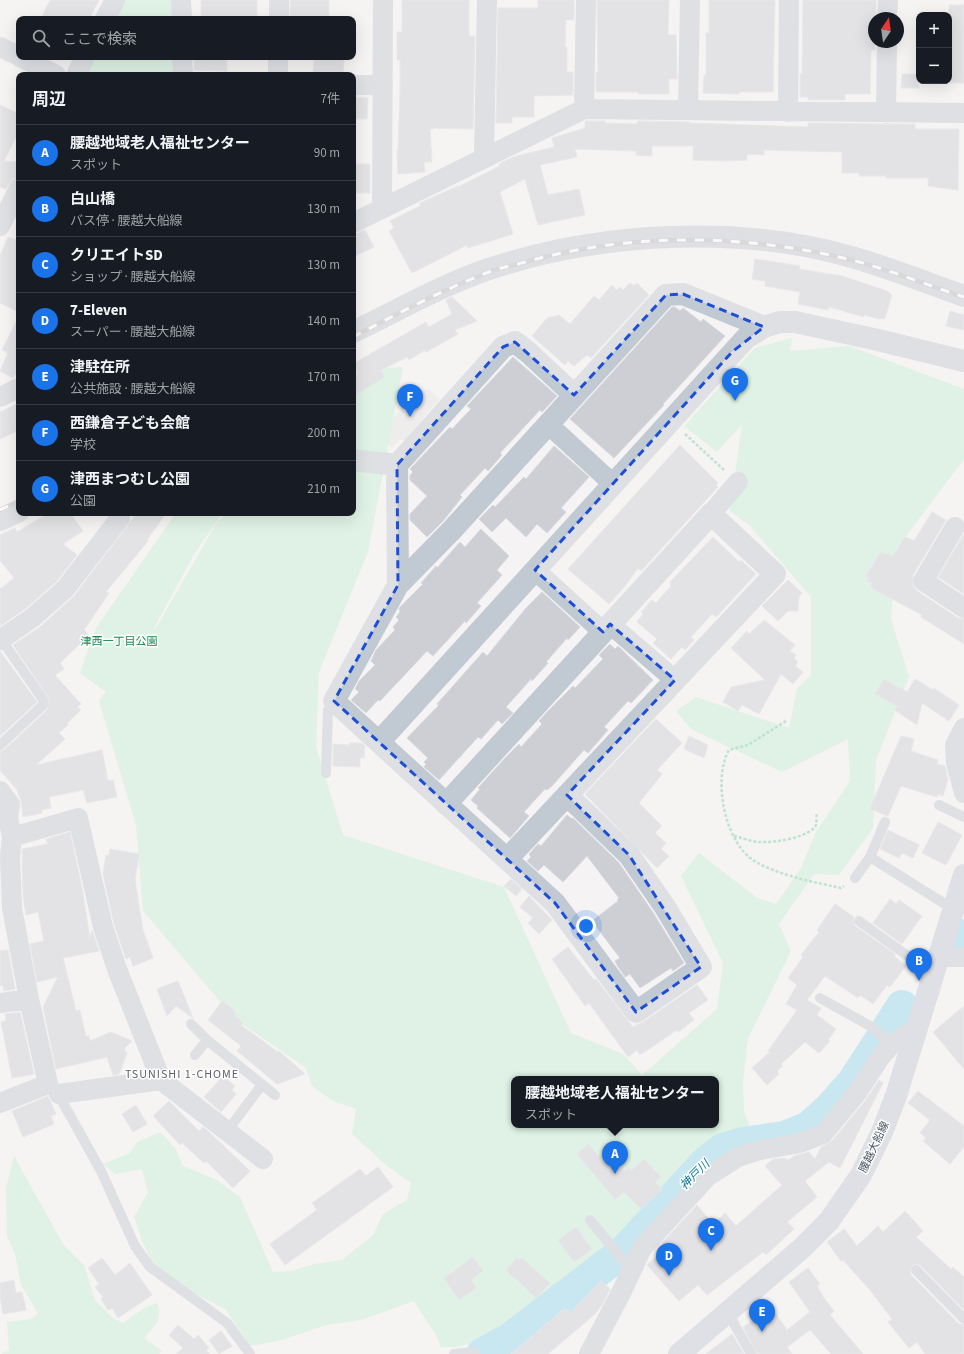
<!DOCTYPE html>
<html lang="ja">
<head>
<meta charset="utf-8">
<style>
	body { margin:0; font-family:"Source Sans 3","Noto Sans JP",sans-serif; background:#242831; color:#f1f3f6 }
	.controls { position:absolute; right:12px; top:12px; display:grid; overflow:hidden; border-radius:8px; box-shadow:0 4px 16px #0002 }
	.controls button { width:36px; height:36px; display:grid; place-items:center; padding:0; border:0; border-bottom:1px solid #363941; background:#171b24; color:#f1f3f6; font:20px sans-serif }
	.compass { position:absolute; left:868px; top:12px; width:36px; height:36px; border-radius:50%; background:#171b24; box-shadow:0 4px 16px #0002; rotate:13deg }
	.you { position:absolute; left:586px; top:926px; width:14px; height:14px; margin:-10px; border:3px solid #fff; border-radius:50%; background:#1a73e8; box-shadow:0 0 0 6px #1a73e833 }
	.badge { display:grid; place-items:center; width:26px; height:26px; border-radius:50%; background:#1a73e8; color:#fff; font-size:13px; font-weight:700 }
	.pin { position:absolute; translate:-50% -33px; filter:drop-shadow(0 1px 2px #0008) }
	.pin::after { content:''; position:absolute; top:21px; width:14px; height:12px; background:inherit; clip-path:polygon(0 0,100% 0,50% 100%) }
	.popup { position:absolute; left:511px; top:1076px; width:208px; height:52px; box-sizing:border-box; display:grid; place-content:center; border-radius:8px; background:#171b24; filter:drop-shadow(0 1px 3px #0005); font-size:13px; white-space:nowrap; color:#9ea1a6 }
	.popup b { font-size:15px; color:#f1f3f6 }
	.popup::after { content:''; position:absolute; left:50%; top:100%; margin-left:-8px; border:8px solid transparent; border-top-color:#171b24 }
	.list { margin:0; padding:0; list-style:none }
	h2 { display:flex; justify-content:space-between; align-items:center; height:52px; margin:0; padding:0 16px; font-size:17px }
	h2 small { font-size:13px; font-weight:400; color:#9ea1a6 }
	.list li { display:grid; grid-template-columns:26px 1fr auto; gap:12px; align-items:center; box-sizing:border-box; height:56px; padding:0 16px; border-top:1px solid #363941 }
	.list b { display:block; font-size:15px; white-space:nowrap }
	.list p { margin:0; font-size:13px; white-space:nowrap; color:#9ea1a6 }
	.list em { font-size:13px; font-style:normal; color:#9ea1a6 }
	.icon { flex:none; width:22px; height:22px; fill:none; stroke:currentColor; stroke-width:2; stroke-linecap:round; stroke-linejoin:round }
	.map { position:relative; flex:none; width:964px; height:1354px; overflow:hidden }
	.search { position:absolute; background:#171b24; box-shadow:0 4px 16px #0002; left:16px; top:16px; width:340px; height:44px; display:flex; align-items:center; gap:10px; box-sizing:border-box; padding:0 14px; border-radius:8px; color:#9ea1a6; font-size:15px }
	.panel { position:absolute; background:#171b24; box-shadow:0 4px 16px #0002; left:16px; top:72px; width:340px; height:444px; border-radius:8px }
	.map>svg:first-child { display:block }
	.education { fill:#e6e4e5 }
	.green { fill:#c3f1d5; fill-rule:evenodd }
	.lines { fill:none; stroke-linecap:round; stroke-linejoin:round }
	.river { stroke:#90daee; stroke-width:32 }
	.building { fill:#cdcfd5; stroke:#d7d9de }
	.path { stroke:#7ad0a6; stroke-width:2.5; stroke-dasharray:3 2; stroke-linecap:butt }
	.service { stroke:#c1cad2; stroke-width:10 }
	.minor { stroke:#c1cad2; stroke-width:20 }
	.tertiary { stroke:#c1cad2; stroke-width:22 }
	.secondary { stroke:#c1cbd6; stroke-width:22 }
	.rail-casing { stroke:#b5b8bd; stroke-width:4.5 }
	.rail { stroke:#fff; stroke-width:3; stroke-dasharray:9; stroke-linecap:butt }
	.marked { fill:none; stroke:#1d4ed8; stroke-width:3; stroke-dasharray:8 5; stroke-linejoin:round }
	.labels { text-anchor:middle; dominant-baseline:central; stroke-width:3; stroke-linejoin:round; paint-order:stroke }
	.park-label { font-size:11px; fill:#17864f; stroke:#fff }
	.street-label { font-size:11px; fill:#4a5661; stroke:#fff }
	.neighbourhood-label { font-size:12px; letter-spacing:1px; fill:#5f6368; stroke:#fff }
	.water-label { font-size:12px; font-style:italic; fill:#0c7c9b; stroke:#fff }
</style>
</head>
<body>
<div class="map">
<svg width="964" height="1354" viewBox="0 0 964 1354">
	<rect width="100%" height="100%" fill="#f5f3f3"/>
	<path class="education" d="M 429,389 L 439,399 L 405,440 L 399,440 L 392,448 L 382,439 L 387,426 L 403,407 L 401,405 L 408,396 Z"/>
	<path class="green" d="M 122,0 L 175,0 L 175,19 L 112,19 Z
		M 92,57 L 175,57 L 175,70 L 171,75 L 88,75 L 84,72 Z
		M 792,338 L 790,351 L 849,346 L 964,389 L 964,459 L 897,548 L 891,619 L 909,677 L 876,760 L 873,828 L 839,875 L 814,874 L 779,924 L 791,951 L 748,1038 L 743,1081 L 744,1112 L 751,1129 L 733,1136 L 696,1163 L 652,1207 L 623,1241 L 602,1261 L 522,1309 L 477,1342 L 456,1347 L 441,1347 L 436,1335 L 414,1301 L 361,1320 L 326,1325 L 282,1340 L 250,1346 L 225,1309 L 195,1294 L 155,1268 L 142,1241 L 134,1217 L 148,1192 L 142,1169 L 115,1174 L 103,1164 L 130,1153 L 137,1142 L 160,1132 L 175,1148 L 183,1166 L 215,1179 L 240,1197 L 273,1272 L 291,1271 L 315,1264 L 342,1260 L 373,1235 L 383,1214 L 407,1200 L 411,1183 L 387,1166 L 352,1134 L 356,1109 L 333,1101 L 312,1086 L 306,1068 L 235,1019 L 143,911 L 136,825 L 99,701 L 106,692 L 80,673 L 96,628 L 176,513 L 218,513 L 221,515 L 193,556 L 152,632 L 159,623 L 216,524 L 227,513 L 353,513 L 353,370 L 403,367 L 368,552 L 319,672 L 316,747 L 343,835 L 504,887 L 571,1033 L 623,1054 L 642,1075 L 717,1009 L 723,963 L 681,876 L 699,853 L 757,898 L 776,904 L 801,868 L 816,832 L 850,781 L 848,739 L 782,772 L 691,729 L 676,711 L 696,697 L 789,728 L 797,689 L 811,675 L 811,597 L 750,526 L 730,511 L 742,424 L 717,452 L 684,426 L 755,348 ZM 514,1079 L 716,1079 L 716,1125 L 514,1125 Z
		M 14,1156 L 63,1244 L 84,1265 L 95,1300 L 113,1318 L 123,1323 L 144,1308 L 157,1303 C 164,1320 154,1325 144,1338 L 162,1351 L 159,1354 L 1,1354 L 9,1350 L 7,1322 L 31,1319 L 38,1313 L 21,1285 L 15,1254 L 7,1236 L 6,1188 Z"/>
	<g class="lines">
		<path class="river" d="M 963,937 L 964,935
			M 482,1354 L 509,1339 L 623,1252 L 705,1163 L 723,1149 L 744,1143 L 784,1137 L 809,1127 L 829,1109 L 853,1082 L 902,1006"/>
	</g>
	<path class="building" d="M 50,0 L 99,0 L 89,19 L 41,19 Z
		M 201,0 L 257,0 L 257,19 L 201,19 Z
		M 290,0 L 329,0 L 329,19 L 290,19 Z
		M 402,0 L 469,0 L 469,36 L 475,36 L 473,129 L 433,128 L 433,129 L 430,129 L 432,162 L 424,162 L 425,172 L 398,174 L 397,150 L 398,150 L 400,91 L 400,60 L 397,60 L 397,32 L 402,32 Z
		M 538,0 L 574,0 L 574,20 L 566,20 L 565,47 L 567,47 L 567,72 L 573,72 L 573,95 L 534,96 L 534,117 L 512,117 L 512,123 L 496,123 L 498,8 L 538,8 Z
		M 597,0 L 669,0 L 668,35 L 676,35 L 677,76 L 677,79 L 669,79 L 669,94 L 638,94 L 638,92 L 596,92 L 596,72 L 598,72 Z
		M 709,0 L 775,0 L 773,92 L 739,92 L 739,94 L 703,93 L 704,75 L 706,75 L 706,33 L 709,33 Z
		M 803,0 L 876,0 L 876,18 L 874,18 L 875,50 L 871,50 L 870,94 L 845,94 L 845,100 L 808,100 L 808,97 L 800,97 L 800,74 L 802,74 Z
		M 949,5 L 964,5 L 964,83 L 949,83 Z
		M 194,57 L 227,57 L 227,71 L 194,70 Z
		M 314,57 L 344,57 L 343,75 L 313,74 Z
		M 902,74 L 919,74 L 919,88 L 901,88 Z
		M 353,97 L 368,98 L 367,119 L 353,119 Z
		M 0,105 L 19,114 L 19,131 L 4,161 L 19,162 L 19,177 L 12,179 L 6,189 L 0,187 Z
		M 585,121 L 605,121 L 605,123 L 637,124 L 637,121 L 690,122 L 690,123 L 808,127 L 808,123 L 880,124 L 886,125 L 892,124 L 915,124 L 915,129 L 959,129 L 958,190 L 928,186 L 928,178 L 886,178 L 886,176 L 859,176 L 859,173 L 842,173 L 842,152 L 764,150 L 764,155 L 747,154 L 747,160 L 726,161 L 693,160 L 693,146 L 652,146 L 652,156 L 636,155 L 636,151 L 575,149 L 577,157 L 540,165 L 548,195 L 579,189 L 585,215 L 538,225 L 525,179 L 500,192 L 513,234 L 468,248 L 467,245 L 412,273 L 389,231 L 394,228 L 390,221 L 420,206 L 420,203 L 458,186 L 458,187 L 500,166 L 499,164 L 513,157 L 554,147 L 552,138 L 585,128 Z
		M 353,164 L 370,164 L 370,193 L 353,193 Z
		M 365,230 L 374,247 L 353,257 L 353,235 Z
		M 8,237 L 19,241 L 19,312 L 0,303 L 0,256 Z
		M 755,259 L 800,266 L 799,269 L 842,276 L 887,291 L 892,295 L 885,318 L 879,319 L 864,315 L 864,317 L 829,307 L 828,310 L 798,304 L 800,292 L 765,286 L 765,281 L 752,279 Z
		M 630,283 L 634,286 L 637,283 L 649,295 L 591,358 L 587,355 L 574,366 L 568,361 L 565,365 L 532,336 L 547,318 L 559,315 L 570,324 L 594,296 L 599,300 L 612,285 L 617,290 L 620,287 L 623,290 Z
		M 452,297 L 477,321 L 455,330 L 458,334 L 426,352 L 425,350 L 409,360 L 407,357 L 381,370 L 385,377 L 353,396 L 353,377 L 359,374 L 353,364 L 426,322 L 429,327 L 452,314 L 446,300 Z
		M 672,307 L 675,307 L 680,311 L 683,308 L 701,322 L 703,319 L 725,336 L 663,404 L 664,405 L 614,458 L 570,419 Z
		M 950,311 L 964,315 L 964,330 L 946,326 Z
		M 19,316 L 19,369 L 13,378 L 0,371 L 8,353 L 2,350 Z
		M 513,357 L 557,396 L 542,412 L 540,410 L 500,453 L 502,455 L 488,471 L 485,468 L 460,495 L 462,497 L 444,520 L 427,537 L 410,520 L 410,514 L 427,496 L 410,480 L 410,475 L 413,472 L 410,469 L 450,427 L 452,429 L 471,409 L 467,406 Z
		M 19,403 L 19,430 L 0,439 L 0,412 Z
		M 680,445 L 718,483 L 716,485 L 718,487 L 641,571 L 638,568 L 626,585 L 609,604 L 568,569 Z
		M 554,446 L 589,477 L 561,508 L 566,512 L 547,533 L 537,524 L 526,537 L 506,518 L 492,532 L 479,519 L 493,505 L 495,507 L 524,477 L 526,479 Z
		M 932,512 L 946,520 L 913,575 L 913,586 L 917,591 L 958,618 L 964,619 L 964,644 L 921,617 L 922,615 L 870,587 L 872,583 L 867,581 L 869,577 L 866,576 L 881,552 L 893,556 L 905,537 L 914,541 Z
		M 49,513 L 70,513 L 83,531 L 63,544 L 77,555 L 57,581 L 25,609 L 0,626 L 0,589 L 14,578 L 0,560 L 0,535 L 15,528 L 17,532 Z
		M 137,513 L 166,513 L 147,540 L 148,541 L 106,592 L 109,593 L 84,630 L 89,635 L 60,663 L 64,669 L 55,675 L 81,704 L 77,707 L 81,710 L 67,723 L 68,725 L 59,733 L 65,739 L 36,765 L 102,750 L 108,781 L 113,780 L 117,797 L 87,803 L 83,790 L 49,797 L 51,808 L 41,810 L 42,813 L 23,817 L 21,801 L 17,790 L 0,770 L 0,751 L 4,750 L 47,710 L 50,700 L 13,645 L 40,627 L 74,596 Z
		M 481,529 L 509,556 L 497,570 L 502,575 L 477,603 L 481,606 L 466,623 L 465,621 L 433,656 L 427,651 L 380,701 L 378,700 L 366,713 L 351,700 L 359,692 L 355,689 L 359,681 L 375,665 L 371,661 L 376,650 L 395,630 L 393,627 L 399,620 L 396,617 L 400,612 L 399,608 L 423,584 L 421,583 L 436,566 L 437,568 L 460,542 L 465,547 Z
		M 964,534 L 964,594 L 938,577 Z
		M 713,537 L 739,562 L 741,560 L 756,574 L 716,617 L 712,614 L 691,637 L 694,640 L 685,650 L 682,647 L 671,659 L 653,643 L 657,639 L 637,622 L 643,614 L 641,612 L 652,600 L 656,603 L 671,586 L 670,582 Z
		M 788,580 L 802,593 L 799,597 L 798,611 L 788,611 L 778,621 L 762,606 Z
		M 542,592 L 580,627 L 568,640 L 567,638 L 546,662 L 548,663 L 532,681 L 531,679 L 506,707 L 513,713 L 502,724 L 498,720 L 481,739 L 478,737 L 439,780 L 424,767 L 426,764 L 424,762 L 428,758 L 407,738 L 439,705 L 437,704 L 483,652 L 487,656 L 526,608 Z
		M 764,620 L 795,645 L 790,651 L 796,655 L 794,658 L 798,662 L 795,666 L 803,672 L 793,684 L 781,674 L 759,714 L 742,705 L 738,711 L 723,702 L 731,687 L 765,680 L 731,648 L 747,631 L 749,634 Z
		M 610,644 L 615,649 L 618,646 L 653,680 L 631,703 L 628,701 L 604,727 L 608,730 L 588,753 L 584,750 L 552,786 L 547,790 L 545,789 L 524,812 L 529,816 L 510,838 L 477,808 L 478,806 L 471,800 L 480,789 L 478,788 L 505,758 L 519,744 L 521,747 L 542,724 L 539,721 L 548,711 L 573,686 L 575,688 L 603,659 L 599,655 Z
		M 0,651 L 37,702 L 0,736 Z
		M 884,679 L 907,692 L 915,679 L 933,690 L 934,688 L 959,705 L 949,721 L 922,703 L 917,725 L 895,710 L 897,706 L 875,694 Z
		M 656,719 L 682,743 L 657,770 L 662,774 L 639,803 L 662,826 L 655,833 L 666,843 L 661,849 L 669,856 L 657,868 L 585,794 Z
		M 689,736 L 708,745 L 704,758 L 684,749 Z
		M 901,736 L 914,739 L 911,751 L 938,760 L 937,764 L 945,766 L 948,779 L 943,796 L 938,794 L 937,797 L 901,786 L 888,816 L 870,809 Z
		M 350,743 L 362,743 L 365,746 L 364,758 L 360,758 L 360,767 L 333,766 L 333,744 L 349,745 Z
		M 567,815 L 572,819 L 573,818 L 619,863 L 652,911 L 684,963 L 673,971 L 671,968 L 640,988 L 630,974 L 625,977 L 617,965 L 615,961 L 620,958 L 592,921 L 618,901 L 617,900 L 619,898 L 587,856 L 563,882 L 544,865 L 538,871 L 527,861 L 531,857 L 529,854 L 538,844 L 541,846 Z
		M 938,822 L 962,835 L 946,865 L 922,853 Z
		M 888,830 L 919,845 L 913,858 L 902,853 L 899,858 L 880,849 Z
		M 70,832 L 82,888 L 90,939 L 92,930 L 99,951 L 63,958 L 76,1011 L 80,1010 L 86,1037 L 89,1036 L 90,1041 L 111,1032 L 132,1041 L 124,1049 L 127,1053 L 119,1074 L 113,1075 L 107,1057 L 56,1069 L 43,1007 L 58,977 L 37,982 L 30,944 L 44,941 L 38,912 L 26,915 L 23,896 L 22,849 L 48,844 L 46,839 Z
		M 110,849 L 139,854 L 135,880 L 143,930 L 153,958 L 133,966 L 130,957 L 126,959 L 114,924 L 103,874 L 106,855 L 109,856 Z
		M 511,879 L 522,889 L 516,896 L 504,886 Z
		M 529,896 L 552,920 L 539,934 L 528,923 L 533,918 L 520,907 Z
		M 890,899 L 896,904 L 899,900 L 922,916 L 902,944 L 873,923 Z
		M 835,904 L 854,917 L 853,921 L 855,926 L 895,954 L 894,956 L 906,966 L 890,987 L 887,985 L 873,1004 L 860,995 L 858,998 L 825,976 L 807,1000 L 821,1008 L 817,1015 L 836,1029 L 828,1040 L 830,1041 L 819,1053 L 805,1042 L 781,1064 L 783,1066 L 777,1071 L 779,1074 L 767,1085 L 752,1068 L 770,1052 L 768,1051 L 797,1010 L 786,1004 L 797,985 L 788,978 L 803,957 L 801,955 L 819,932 L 817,930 Z
		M 568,947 L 594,980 L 596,979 L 633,1027 L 643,1022 L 697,985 L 708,1000 L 689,1013 L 694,1020 L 678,1032 L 677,1030 L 640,1055 L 637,1050 L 628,1057 L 589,1003 L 585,1006 L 552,959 Z
		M 8,950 L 15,989 L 4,991 L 3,985 L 0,986 L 0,951 Z
		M 178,981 L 193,1018 L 176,1006 L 167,1016 L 157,989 Z
		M 222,1001 L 234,1010 L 236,1017 L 243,1023 L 241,1025 L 278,1052 L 279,1051 L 305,1074 L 277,1084 L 237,1051 L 241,1046 L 208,1020 Z
		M 964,1006 L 964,1069 L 933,1032 Z
		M 20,1012 L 34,1074 L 12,1078 L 1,1022 L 6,1021 L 5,1014 Z
		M 223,1076 L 235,1086 L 232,1090 L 236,1094 L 221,1112 L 204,1097 Z
		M 879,1080 L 883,1083 L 840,1168 L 829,1162 L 805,1181 L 817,1197 L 787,1222 L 794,1229 L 766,1255 L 763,1252 L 707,1295 L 698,1285 L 679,1301 L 647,1265 L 666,1248 L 662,1243 L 697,1205 L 713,1224 L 725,1213 L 736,1226 L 782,1185 L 765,1166 L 773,1159 L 783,1158 L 789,1160 L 794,1156 L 809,1152 L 815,1159 L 821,1147 L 832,1141 L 865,1101 Z
		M 918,1091 L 964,1126 L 964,1147 L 950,1164 L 923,1141 L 926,1138 L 920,1133 L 930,1120 L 908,1103 Z
		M 48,1096 L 56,1114 L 51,1116 L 54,1124 L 23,1137 L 12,1111 Z
		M 169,1101 L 199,1131 L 203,1127 L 207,1130 L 250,1171 L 233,1188 L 206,1161 L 204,1163 L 182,1143 L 180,1145 L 153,1116 Z
		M 136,1105 L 147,1124 L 133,1132 L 122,1114 Z
		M 588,1144 L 604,1162 L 607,1159 L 612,1166 L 617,1162 L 625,1171 L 629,1167 L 632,1170 L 644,1159 L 661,1177 L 655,1182 L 662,1189 L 641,1209 L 624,1192 L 615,1199 L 577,1154 Z
		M 378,1167 L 393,1187 L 285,1265 L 270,1244 L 317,1210 L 312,1203 L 360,1169 L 366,1176 Z
		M 905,1211 L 923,1231 L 916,1237 L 951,1269 L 953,1267 L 964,1277 L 964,1310 L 920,1265 L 914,1264 L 910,1269 L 911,1275 L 959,1324 L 964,1325 L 964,1354 L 925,1354 L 917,1342 L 909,1348 L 888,1322 L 892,1319 L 870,1290 L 843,1260 L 841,1261 L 827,1242 L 844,1229 L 857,1246 L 878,1226 L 883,1232 Z
		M 576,1227 L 592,1249 L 574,1262 L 558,1240 Z
		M 473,1257 L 483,1271 L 471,1280 L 476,1288 L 459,1300 L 444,1278 Z
		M 102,1258 L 115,1275 L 130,1263 L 152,1295 L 118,1318 L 112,1308 L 108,1310 L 101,1299 L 103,1297 L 95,1287 L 99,1284 L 88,1268 Z
		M 517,1258 L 520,1260 L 522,1258 L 550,1283 L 536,1298 L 506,1270 Z
		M 808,1268 L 820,1284 L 817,1286 L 824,1298 L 834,1311 L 830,1315 L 863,1354 L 831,1354 L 810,1330 L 787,1347 L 792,1354 L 757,1354 L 743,1327 L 772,1308 L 787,1330 L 810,1312 L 789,1282 Z
		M 14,1280 L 16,1293 L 22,1292 L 26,1310 L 3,1314 L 0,1297 L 0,1283 Z
		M 601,1281 L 610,1289 L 602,1305 L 595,1314 L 548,1354 L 511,1354 L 565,1308 L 570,1313 Z
		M 178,1325 L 194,1339 L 198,1335 L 209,1348 L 206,1350 L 210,1354 L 176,1354 L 183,1348 L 169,1335 Z
		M 221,1331 L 232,1346 L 219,1354 L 209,1340 Z
		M 732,1334 L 744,1354 L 706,1354 Z"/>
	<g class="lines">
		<path class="path" d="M 685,434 L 724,470
			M 786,721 L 748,745 L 729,750 C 712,779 725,845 756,862 C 781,876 813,882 841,888 L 844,886
			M 734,836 C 743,838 752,842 761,842 C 774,843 811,837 816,825 C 817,822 816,817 817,813"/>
		<path class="service" d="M 0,745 L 43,705 L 44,701 L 1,639
			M 326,773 L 328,710 L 334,701
			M 939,805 L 964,817
			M 870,857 L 953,909
			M 855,878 L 870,857 L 885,822
			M 859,921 L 933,974
			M 820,998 L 872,1027 L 891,1045
			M 191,1024 L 207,1040 L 275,1095
			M 195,1055 L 207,1040
			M 57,1092 L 101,1171 L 135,1246 L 150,1267 L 227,1323 L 250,1354
			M 228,1130 L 261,1086
			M 590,1220 L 632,1271
			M 916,1270 L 964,1319
			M 728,1313 L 751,1354
			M 454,1354 L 474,1352 L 475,1354"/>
		<path class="minor" d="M 181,0 L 182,19
			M 887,18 L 888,0
			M 105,19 L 115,0
			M 279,19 L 279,0
			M 0,47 L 19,56
			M 20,57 L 56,75
			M 182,57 L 183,75
			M 76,75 L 85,57
			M 278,75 L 278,57
			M 353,85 L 383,85
			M 584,109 L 586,0
			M 688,110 L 690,0
			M 788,112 L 789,0
			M 886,114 L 887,42
			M 484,158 L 487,0
			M 382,208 L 383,0
			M 353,223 L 584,109 L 964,113
			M 0,226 L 19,188
			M 0,397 L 19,388
			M 548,424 L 613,484
			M 711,514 L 738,482
			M 955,527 L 923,581 L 964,608
			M 535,570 L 603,632
			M 610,624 L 675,680
			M 0,640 L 32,618 L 65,589 L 120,518 L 120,513
			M 964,728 L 955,745 L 956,763 L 964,793
			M 0,791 L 10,804 L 8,817 L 12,837 L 10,857 L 12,908 L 29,999 L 48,1084 L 0,1103
			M 12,837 L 78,818 L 103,927 L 117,969 L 161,1080 L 263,1159
			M 939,957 L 964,957
			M 0,1003 L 29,999
			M 59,1094 L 161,1080
			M 589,1354 L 622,1291 L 642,1248 L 708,1176 L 738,1157 L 760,1150 L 800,1143 L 823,1134 L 856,1094 L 881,1056 L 891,1045 L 918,1027"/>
		<path class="tertiary" d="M 353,332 C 397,311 440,286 486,270 C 598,232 741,224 855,258 C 892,269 928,283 964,296
			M 353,460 L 397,465
			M 0,520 L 19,511
			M 398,585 L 397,465 L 503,347 L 515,342 L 529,353 L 574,395
			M 379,742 L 746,338 L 764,327 L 780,322 L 795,322 L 878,340 L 964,361
			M 567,795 L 629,855 L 665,907 L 701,967 L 636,1012 L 555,903 L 334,701 L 398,585 L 451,531 L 666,295 L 683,294 L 764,327
			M 446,804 L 711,514 L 775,574 L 507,859"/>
		<path class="secondary" d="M 679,1354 L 801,1249 L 829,1221 L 861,1175 L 882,1132 L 896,1096 L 964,875"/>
		<g class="rail-casing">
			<path id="rail" d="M 353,337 C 397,314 442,290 489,272 C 502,267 516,265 529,261 C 636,232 744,234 852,260 C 890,270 927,285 964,297
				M 0,510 L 19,501"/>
		</g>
		<use href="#rail" class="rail"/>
	</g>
	<path d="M0 0H964V1354H0ZM 683,294 L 764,327 L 732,352 L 535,570 L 603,632 L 610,624 L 675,680 L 567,795 L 629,855 L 701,967 L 636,1012 L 555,903 L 334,701 L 398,585 L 397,465 L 503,347 L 515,342 L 574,395 L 666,295 Z" fill="#f5f3f3" fill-opacity=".55" fill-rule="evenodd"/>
	<path class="marked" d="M 683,294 L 764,327 L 732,352 L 535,570 L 603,632 L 610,624 L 675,680 L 567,795 L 629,855 L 701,967 L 636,1012 L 555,903 L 334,701 L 398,585 L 397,465 L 503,347 L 515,342 L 574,395 L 666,295 Z"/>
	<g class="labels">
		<g class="park-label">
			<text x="119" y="641">津西一丁目公園</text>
		</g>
		<g class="street-label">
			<text transform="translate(874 1147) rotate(-65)">腰越大船線</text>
		</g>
		<g class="neighbourhood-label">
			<text x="182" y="1074">TSUNISHI 1-CHOME</text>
		</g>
		<g class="water-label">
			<text transform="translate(695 1175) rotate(-45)">神戸川</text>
		</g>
	</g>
</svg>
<div class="controls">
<button>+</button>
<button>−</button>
</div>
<svg class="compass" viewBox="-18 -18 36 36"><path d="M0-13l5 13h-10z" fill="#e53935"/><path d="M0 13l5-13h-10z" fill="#9ea1a6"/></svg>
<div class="you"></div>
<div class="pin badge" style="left:615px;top:1174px">A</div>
<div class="popup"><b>腰越地域老人福祉センター</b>スポット</div>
<div class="pin badge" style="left:919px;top:981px">B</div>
<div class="pin badge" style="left:711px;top:1251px">C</div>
<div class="pin badge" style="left:669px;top:1276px">D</div>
<div class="pin badge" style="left:762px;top:1332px">E</div>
<div class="pin badge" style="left:410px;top:417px">F</div>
<div class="pin badge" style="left:735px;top:401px">G</div>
<div class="search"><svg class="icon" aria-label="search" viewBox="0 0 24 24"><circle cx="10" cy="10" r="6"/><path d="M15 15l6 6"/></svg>ここで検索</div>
<section class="panel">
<h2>周辺<small>7件</small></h2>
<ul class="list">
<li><span class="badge">A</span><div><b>腰越地域老人福祉センター</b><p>スポット</p></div><em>90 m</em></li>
<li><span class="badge">B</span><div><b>白山橋</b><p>バス停 · 腰越大船線</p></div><em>130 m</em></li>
<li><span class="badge">C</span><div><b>クリエイトSD</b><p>ショップ · 腰越大船線</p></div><em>130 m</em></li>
<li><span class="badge">D</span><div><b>7-Eleven</b><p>スーパー · 腰越大船線</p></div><em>140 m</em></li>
<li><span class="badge">E</span><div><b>津駐在所</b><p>公共施設 · 腰越大船線</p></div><em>170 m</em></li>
<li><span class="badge">F</span><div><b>西鎌倉子ども会館</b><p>学校</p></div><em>200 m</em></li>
<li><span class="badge">G</span><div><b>津西まつむし公園</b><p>公園</p></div><em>210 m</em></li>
</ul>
</section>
</div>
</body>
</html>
